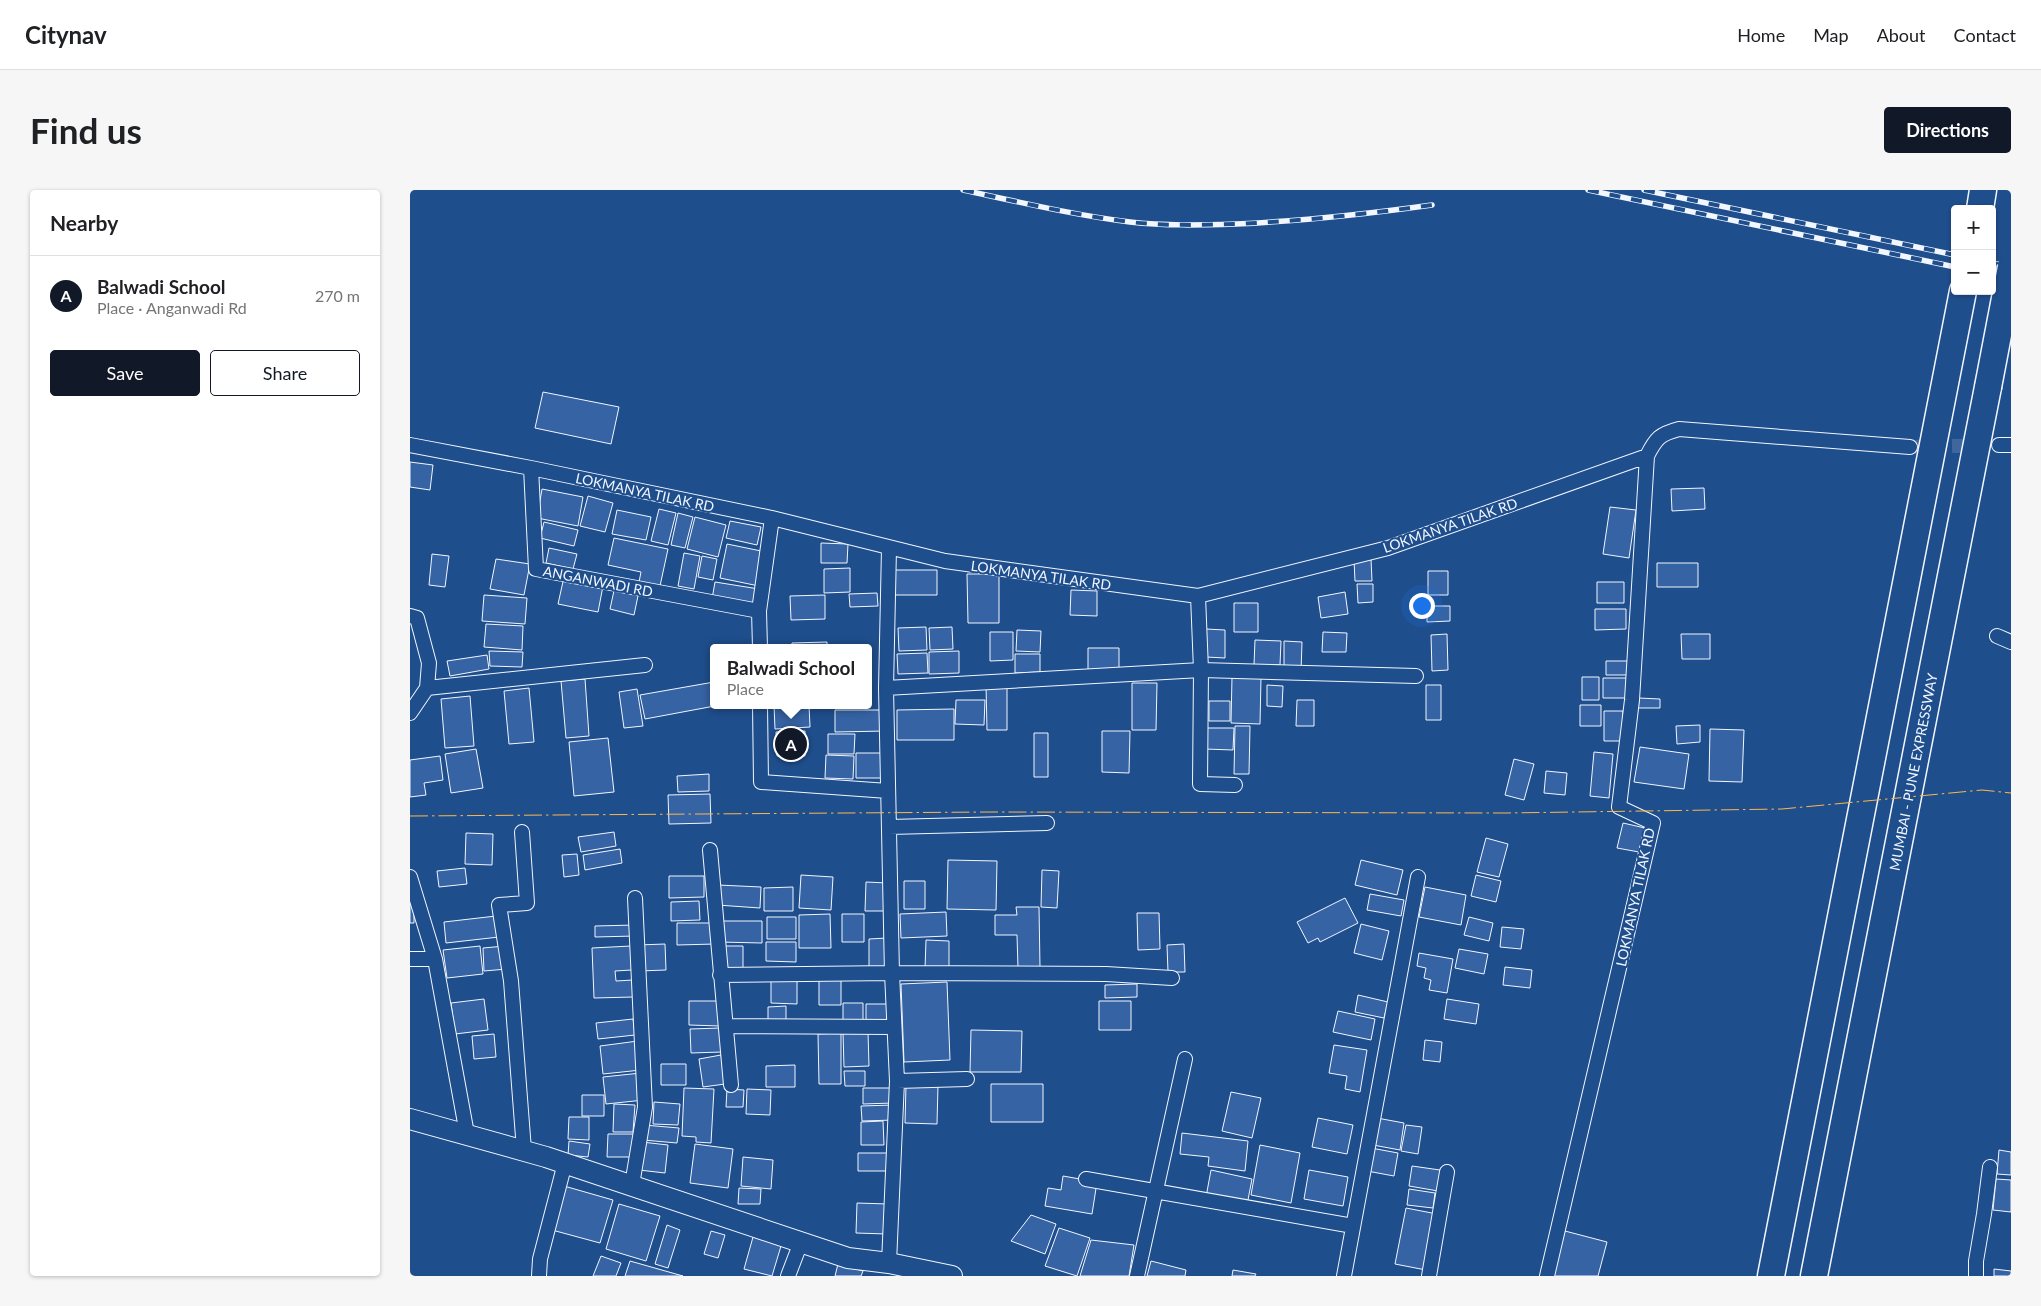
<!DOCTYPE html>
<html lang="en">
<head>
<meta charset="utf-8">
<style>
	body { margin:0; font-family:Lato,sans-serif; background:#f6f6f6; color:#202124 }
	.controls { position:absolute; right:15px; top:15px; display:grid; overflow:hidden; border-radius:5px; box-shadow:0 1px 4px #0004 }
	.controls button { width:45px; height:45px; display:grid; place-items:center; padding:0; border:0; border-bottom:1px solid #e0e0e0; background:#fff; color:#202124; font:25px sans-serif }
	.you { position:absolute; left:1011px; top:415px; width:18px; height:18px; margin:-12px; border:4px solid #fff; border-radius:50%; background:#1a73e8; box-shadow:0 0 0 8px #1a73e833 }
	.badge { display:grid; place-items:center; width:32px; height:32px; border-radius:50%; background:#111827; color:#fff; font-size:16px; font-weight:700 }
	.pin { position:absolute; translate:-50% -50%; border:2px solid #fff; box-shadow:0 1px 5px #0006 }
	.popup { position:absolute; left:300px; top:454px; width:162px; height:65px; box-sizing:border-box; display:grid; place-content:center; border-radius:5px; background:#fff; filter:drop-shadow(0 1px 4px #0005); font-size:16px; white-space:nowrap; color:#757577 }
	.popup b { font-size:19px; color:#202124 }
	.popup::after { content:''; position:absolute; left:50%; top:100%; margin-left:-10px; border:10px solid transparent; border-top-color:#fff }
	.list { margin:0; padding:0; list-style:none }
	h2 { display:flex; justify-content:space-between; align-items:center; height:65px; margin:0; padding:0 20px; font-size:21px }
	h2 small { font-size:16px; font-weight:400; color:#757577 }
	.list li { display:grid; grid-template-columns:32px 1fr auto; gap:15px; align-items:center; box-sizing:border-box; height:80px; padding:0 20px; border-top:1px solid #e0e0e0 }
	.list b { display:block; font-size:19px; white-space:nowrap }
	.list p { margin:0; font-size:16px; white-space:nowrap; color:#757577 }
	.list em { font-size:16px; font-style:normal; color:#757577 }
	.actions { display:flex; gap:10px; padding:15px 20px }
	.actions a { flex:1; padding:11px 0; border:1px solid #111827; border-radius:5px; text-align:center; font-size:18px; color:#111827 }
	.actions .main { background:#111827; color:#fff }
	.map { position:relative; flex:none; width:1601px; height:1086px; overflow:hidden; border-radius:5px }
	header { display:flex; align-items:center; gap:30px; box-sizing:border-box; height:70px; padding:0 25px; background:#fff; border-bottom:1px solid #e0e0e0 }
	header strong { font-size:24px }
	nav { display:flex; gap:28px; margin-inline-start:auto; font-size:18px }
	.intro { display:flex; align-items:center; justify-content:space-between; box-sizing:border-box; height:120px; padding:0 30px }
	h1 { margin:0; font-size:35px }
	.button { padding:12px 22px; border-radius:5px; background:#111827; color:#fff; font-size:18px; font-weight:700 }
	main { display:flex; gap:30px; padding:0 30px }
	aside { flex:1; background:#fff; border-radius:5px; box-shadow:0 1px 4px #0004 }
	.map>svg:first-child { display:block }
	.building { fill:#3563a3; stroke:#f2f6ff }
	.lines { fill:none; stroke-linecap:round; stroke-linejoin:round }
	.street-tunnel { stroke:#3f679d; stroke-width:14; stroke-dasharray:14 7; stroke-linecap:butt }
	.street-casing { stroke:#f2f6ff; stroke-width:16 }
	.secondary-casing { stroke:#f2f6ff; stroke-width:22 }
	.highway-casing { stroke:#f2f6ff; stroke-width:29 }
	.street { stroke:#1f4e8c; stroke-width:14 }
	.secondary { stroke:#1f4e8c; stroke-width:20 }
	.highway { stroke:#1f4e8c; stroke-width:26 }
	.rail-casing { stroke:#f2f6ff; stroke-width:5.5 }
	.rail { stroke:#1f4e8c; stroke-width:4; stroke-dasharray:11; stroke-linecap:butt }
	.highway-bridge-casing { stroke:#f2f6ff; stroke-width:29; stroke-linecap:butt }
	.highway-bridge { stroke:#1f4e8c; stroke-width:26 }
	.power { stroke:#ffb74d; stroke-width:1; stroke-dasharray:18 4 2.5 4; stroke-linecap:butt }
	.labels { text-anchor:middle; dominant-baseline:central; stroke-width:4; stroke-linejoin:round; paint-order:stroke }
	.street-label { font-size:14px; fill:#f2f6ff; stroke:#1f4e8c }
</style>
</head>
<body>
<header>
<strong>Citynav</strong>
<nav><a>Home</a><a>Map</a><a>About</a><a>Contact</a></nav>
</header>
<div class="intro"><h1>Find us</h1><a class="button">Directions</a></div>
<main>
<aside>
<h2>Nearby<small></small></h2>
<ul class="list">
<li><span class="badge">A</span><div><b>Balwadi School</b><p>Place · Anganwadi Rd</p></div><em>270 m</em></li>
</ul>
<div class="actions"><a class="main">Save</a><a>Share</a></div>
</aside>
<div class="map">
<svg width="1601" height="1086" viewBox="0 0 1601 1086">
	<rect width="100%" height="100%" fill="#1f4e8c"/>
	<path class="building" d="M 133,202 L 209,217 L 201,254 L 125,238 Z
		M 0,272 L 23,275 L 20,300 L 0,297 Z
		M 1294,298 L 1295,319 L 1262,321 L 1261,299 Z
		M 132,299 L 173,307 L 168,336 L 127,328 Z
		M 178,306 L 203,313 L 195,342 L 170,336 Z
		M 1200,317 L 1226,320 L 1219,368 L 1193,364 Z
		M 249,319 L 266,323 L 258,355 L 241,351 Z
		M 207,320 L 241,327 L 236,350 L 202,344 Z
		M 268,323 L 283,327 L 275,358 L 261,355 Z
		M 285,327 L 316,335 L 308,367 L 277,359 Z
		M 320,331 L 351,337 L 347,355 L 316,348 Z
		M 134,332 L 168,340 L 164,356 L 130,348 Z
		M 204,348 L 258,359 L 250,396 L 229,392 L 231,382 L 198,375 Z
		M 411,353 L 438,354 L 437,373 L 411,373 Z
		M 317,354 L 356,362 L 349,396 L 310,388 Z
		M 139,358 L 167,364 L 163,379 L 136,373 Z
		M 274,363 L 290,366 L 284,399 L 268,396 Z
		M 22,364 L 39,366 L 35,397 L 19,395 Z
		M 292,366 L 307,369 L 303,390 L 288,387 Z
		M 86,369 L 120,374 L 114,405 L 80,399 Z
		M 961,369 L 962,391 L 945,391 L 944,370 Z
		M 1247,373 L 1288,373 L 1288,397 L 1247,397 Z
		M 440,378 L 440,402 L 414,403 L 414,379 Z
		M 485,380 L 527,380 L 527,405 L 485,405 Z
		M 1018,381 L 1038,381 L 1038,405 L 1018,405 Z
		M 557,384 L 589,384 L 589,433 L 558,433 Z
		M 154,387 L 193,396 L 188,422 L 148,414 Z
		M 305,392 L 349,399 L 346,417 L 302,409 Z
		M 1187,392 L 1214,392 L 1214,413 L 1187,413 Z
		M 947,394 L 963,394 L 963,412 L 948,413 Z
		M 205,396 L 229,401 L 224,425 L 200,419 Z
		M 661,400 L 687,401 L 687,426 L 660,425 Z
		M 935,402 L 938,424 L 911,428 L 908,407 Z
		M 467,403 L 468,416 L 440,417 L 439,404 Z
		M 74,405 L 117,408 L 115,434 L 72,431 Z
		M 415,405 L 415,429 L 381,430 L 380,406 Z
		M 824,413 L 848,413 L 848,442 L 824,442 Z
		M 1017,416 L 1040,416 L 1040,431 L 1017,432 Z
		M 1185,419 L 1216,419 L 1216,439 L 1185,440 Z
		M 76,434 L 113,436 L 112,460 L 74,457 Z
		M 516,437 L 517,460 L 489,461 L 488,438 Z
		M 542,437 L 543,459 L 520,460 L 519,438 Z
		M 796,439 L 815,440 L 815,468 L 796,467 Z
		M 607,440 L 631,441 L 630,462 L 606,461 Z
		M 580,442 L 603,442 L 603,470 L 580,471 Z
		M 913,442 L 937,443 L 936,462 L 912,462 Z
		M 1037,444 L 1038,480 L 1022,481 L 1021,445 Z
		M 1271,444 L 1300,444 L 1300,469 L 1272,469 Z
		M 845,450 L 871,451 L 870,475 L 844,475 Z
		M 874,451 L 892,452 L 891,482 L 874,481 Z
		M 417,452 L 417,458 L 382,458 L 382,453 Z
		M 678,458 L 709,458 L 709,482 L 678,482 Z
		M 79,461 L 113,462 L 112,477 L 80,476 Z
		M 549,461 L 549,483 L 519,484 L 519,462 Z
		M 517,463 L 518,483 L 488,484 L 487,464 Z
		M 605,464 L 630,464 L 630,482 L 605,483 Z
		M 77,465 L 79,479 L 40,486 L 37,471 Z
		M 1196,471 L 1222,471 L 1222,485 L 1196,485 Z
		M 822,487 L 851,487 L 850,534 L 821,533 Z
		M 1172,487 L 1189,487 L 1189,510 L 1172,510 Z
		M 1193,488 L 1219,488 L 1219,508 L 1193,508 Z
		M 175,489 L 179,546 L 156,548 L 151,491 Z
		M 304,492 L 304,515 L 310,515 L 235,529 L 230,505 Z
		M 722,493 L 747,493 L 746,540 L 722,540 Z
		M 576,495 L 597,495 L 597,540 L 577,540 Z
		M 857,495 L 873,496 L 872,517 L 857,516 Z
		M 1016,495 L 1031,495 L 1031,530 L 1016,530 Z
		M 119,498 L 124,552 L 99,554 L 94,501 Z
		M 227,499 L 233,536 L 214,538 L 209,502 Z
		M 60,506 L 64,556 L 35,558 L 31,509 Z
		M 1229,508 L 1250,509 L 1250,518 L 1228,518 Z
		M 546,510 L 575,510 L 574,535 L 545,534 Z
		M 887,510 L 904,510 L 904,536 L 886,536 Z
		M 799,511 L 820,511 L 820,531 L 799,531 Z
		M 364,515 L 399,515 L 400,537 L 365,539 Z
		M 1170,515 L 1191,515 L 1191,536 L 1170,536 Z
		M 544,519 L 544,550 L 487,550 L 487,520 Z
		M 425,520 L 476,520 L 476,541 L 425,542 Z
		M 1194,521 L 1213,521 L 1214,551 L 1194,551 Z
		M 1290,535 L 1290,552 L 1267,554 L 1266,536 Z
		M 825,536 L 840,536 L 839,584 L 824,584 Z
		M 795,538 L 824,538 L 823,560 L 795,559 Z
		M 1300,539 L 1334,540 L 1332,592 L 1299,591 Z
		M 395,541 L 395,566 L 367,566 L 366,542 Z
		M 692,541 L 720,541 L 719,583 L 692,582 Z
		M 624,543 L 638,543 L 638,587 L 624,587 Z
		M 418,544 L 445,544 L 444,564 L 418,564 Z
		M 198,548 L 204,602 L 164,606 L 159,552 Z
		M 1230,557 L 1279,564 L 1274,599 L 1224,592 Z
		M 66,559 L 73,598 L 41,603 L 35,564 Z
		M 1184,562 L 1203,564 L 1199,608 L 1180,606 Z
		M 446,563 L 472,563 L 472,588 L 446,588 Z
		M 416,565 L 444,566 L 443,589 L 415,588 Z
		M 30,566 L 33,590 L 14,593 L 16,605 L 0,607 L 0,570 Z
		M 1104,569 L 1124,574 L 1114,610 L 1095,605 Z
		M 1136,581 L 1157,583 L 1155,605 L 1134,603 Z
		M 299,584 L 299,601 L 268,602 L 267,586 Z
		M 300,604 L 301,633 L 259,634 L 258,605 Z
		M 1213,633 L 1235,638 L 1229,662 L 1207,658 Z
		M 204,642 L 206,656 L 171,662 L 168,647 Z
		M 56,643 L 83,644 L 82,675 L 55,674 Z
		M 1076,648 L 1098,654 L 1089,687 L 1067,682 Z
		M 210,659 L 212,673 L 175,680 L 173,665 Z
		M 167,664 L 169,685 L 154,687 L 152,665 Z
		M 538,670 L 587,671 L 586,720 L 537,719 Z
		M 951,670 L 993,680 L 987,705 L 945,695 Z
		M 55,678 L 57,694 L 29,697 L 27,681 Z
		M 632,680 L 649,681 L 647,718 L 631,717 Z
		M 391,685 L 423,687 L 421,720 L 389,718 Z
		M 1066,685 L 1091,691 L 1086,712 L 1061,706 Z
		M 259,686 L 294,686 L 294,707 L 259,708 Z
		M 494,691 L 515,691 L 515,719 L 494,719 Z
		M 456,692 L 478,693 L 477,721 L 455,721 Z
		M 308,695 L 351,697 L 350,718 L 307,715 Z
		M 383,697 L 383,721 L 354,721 L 354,698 Z
		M 1015,697 L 1056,705 L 1051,735 L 1009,727 Z
		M 0,699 L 4,699 L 4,733 L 0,733 Z
		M 960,704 L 994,710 L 991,726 L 957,720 Z
		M 935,708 L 948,733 L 910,752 L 908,748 L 898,753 L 887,732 Z
		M 289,711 L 290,730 L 261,731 L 261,712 Z
		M 606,717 L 629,717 L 630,778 L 608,778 L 607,745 L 585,745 L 585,725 L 607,725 Z
		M 536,722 L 537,746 L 491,748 L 490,724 Z
		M 727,723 L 749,723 L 750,759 L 728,760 Z
		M 420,724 L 421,758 L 389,758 L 389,725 Z
		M 432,724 L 454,724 L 454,752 L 432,752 Z
		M 86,726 L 89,747 L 36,753 L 34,732 Z
		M 357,727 L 386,727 L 386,749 L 357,749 Z
		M 1059,727 L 1083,733 L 1079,751 L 1054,745 Z
		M 309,731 L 352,731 L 352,753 L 309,752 Z
		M 267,733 L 304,733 L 305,754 L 267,755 Z
		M 951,734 L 979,741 L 972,770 L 944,763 Z
		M 225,735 L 225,746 L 185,747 L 185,736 Z
		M 1092,737 L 1114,739 L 1111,759 L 1090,757 Z
		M 477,748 L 478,779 L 459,779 L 459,749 Z
		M 516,750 L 539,751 L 539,780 L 515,779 Z
		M 356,752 L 386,752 L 386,772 L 356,771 Z
		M 255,754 L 256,780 L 229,781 L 228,755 Z
		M 774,754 L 775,782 L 758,782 L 757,755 Z
		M 70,756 L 73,784 L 37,788 L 33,760 Z
		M 95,756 L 97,779 L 74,781 L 73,758 Z
		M 221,756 L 222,780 L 205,781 L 206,791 L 223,790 L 223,807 L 184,808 L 182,758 Z
		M 313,756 L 333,756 L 333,782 L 312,781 Z
		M 1049,759 L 1078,764 L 1074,784 L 1045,778 Z
		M 1009,763 L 1043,769 L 1037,803 L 1019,800 L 1021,790 L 1014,788 L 1016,778 L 1007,776 Z
		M 1095,777 L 1122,780 L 1120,798 L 1093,795 Z
		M 409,789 L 431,789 L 431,815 L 409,815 Z
		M 361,790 L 387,790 L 387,814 L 361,813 Z
		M 537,792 L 540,870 L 494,872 L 491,794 Z
		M 727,794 L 727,807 L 695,808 L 695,795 Z
		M 948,805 L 978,812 L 974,828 L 945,822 Z
		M 74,809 L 78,840 L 45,844 L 41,813 Z
		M 1037,809 L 1069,814 L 1066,834 L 1034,829 Z
		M 279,811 L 310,811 L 310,836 L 279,835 Z
		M 689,811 L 721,811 L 721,840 L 689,840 Z
		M 433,813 L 453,813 L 453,836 L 433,836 Z
		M 456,814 L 481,814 L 481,835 L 456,835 Z
		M 376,816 L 376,833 L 358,833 L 358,817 Z
		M 928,821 L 965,829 L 961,850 L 923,842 Z
		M 223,829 L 225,845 L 188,849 L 186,833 Z
		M 311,838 L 312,862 L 281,863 L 280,839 Z
		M 561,840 L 612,841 L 611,882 L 560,882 Z
		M 458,842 L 459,876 L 434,877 L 433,843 Z
		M 431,843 L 431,894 L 409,894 L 408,844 Z
		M 84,844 L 86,867 L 64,869 L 62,846 Z
		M 1015,850 L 1032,852 L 1030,872 L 1013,870 Z
		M 228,851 L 231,880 L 193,884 L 190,856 Z
		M 924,855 L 957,860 L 950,902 L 935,899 L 937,886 L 919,883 Z
		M 311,865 L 315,894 L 293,897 L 289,869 Z
		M 251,874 L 276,874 L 276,895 L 251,895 Z
		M 385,875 L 385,897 L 356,897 L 356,876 Z
		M 434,881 L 455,881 L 455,896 L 435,896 Z
		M 231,883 L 234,910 L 196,914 L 193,887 Z
		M 581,894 L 633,894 L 633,932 L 581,932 Z
		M 496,895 L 528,895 L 527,934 L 495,933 Z
		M 274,898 L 304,899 L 301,953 L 286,952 L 286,947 L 272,946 Z
		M 453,898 L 483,898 L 483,913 L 453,914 Z
		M 317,899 L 334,900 L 333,917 L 316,917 Z
		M 337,899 L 361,900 L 360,925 L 336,924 Z
		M 821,902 L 851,908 L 842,948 L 812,941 Z
		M 172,905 L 194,905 L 194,926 L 172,926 Z
		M 244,912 L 270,914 L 268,935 L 243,934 Z
		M 204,914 L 225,915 L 223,942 L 203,942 Z
		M 483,915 L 484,930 L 452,931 L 451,916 Z
		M 159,927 L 179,927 L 179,950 L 158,949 Z
		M 908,928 L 943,935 L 937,964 L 902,957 Z
		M 967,928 L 994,933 L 990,960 L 963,955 Z
		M 473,931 L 474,955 L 451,955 L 451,932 Z
		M 234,935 L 269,938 L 267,953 L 233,950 Z
		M 996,935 L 1012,937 L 1008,964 L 991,961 Z
		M 772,943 L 838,951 L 835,981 L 798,976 L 799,967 L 770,964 Z
		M 198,944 L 224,944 L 224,967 L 197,967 Z
		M 159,951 L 180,954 L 178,967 L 158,965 Z
		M 232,952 L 258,955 L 255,983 L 229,980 Z
		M 285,954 L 323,959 L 318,998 L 280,993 Z
		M 850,955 L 890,963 L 881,1013 L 841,1005 Z
		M 961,958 L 988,963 L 984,986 L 957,981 Z
		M 1589,960 L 1601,962 L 1601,985 L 1587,984 Z
		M 448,963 L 479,963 L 479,981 L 448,981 Z
		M 333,967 L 363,970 L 361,999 L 331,996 Z
		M 1002,976 L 1037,981 L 1034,1002 L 999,996 Z
		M 801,980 L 842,989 L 837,1015 L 796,1007 Z
		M 899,980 L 938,987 L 933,1016 L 894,1009 Z
		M 653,986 L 687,992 L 682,1024 L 635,1016 L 638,998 L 651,1000 Z
		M 1586,989 L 1601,990 L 1601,1022 L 1583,1020 Z
		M 154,996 L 203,1010 L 190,1053 L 142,1040 Z
		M 329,998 L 351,999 L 350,1014 L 328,1014 Z
		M 999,999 L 1025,1003 L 1023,1018 L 997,1015 Z
		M 447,1013 L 478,1014 L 477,1044 L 446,1043 Z
		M 209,1014 L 250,1026 L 236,1071 L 196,1059 Z
		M 996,1018 L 1027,1024 L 1016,1080 L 985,1074 Z
		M 621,1025 L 646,1034 L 635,1064 L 601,1051 Z
		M 257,1035 L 270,1040 L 258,1078 L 245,1074 Z
		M 649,1038 L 680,1048 L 667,1086 L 635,1076 Z
		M 301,1041 L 315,1045 L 308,1068 L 294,1064 Z
		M 1155,1041 L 1197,1052 L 1188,1086 L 1142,1086 Z
		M 343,1047 L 371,1056 L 362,1086 L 334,1079 Z
		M 681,1050 L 724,1055 L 719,1086 L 670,1086 Z
		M 191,1066 L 211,1073 L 206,1086 L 183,1086 Z
		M 220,1071 L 273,1086 L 215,1086 Z
		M 741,1071 L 776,1080 L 775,1086 L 737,1086 Z
		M 428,1074 L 453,1081 L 451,1086 L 425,1086 Z
		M 1584,1079 L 1601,1081 L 1601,1086 L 1584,1086 Z
		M 823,1080 L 846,1084 L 845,1086 L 822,1086 Z"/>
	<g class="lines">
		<path class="street-tunnel" d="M 1500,257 L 1589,255"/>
		<g class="street-casing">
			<path id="street" d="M 0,255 L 121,278 L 362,328 L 535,371 L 788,406 L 978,358 L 1237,266 L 1222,510 L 1209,617 L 1243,633 L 1137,1086
				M 1589,255 L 1601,255
				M 1237,266 C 1246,248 1250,244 1269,239 L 1500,257
				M 121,278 L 126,379 L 349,421
				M 479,358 L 476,498 L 482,783 L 487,891 L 479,1073
				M 788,406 L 791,480 L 790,594 L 825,595
				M 0,426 L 7,428 L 19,473 L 17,498 L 0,523
				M 1587,446 L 1601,452
				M 350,458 L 349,421 L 362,328
				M 17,498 L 235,475
				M 476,498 L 791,480 L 1006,486
				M 350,515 L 351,592 L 478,601
				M 479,637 L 637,633
				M 112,642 L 117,713 L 89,715 L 101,791 L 114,960
				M 300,660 L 321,895
				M 0,687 L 25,769 L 57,944
				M 0,769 L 25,769
				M 310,785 L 482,783 L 696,784 L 762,788
				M 316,836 L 484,837
				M 487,891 L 557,889
				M 676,989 L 943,1036
				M 222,995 L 235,917 L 225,708
				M 129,1086 L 130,1069 L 155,973
				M 378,1086 L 391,1052
				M 727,1086 L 775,869
				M 934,1086 L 1008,687
				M 1019,1086 L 1037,982
				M 1566,1086 L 1566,1071 L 1574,1024 L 1580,977"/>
		</g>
		<g class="secondary-casing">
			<path id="secondary" d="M 0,929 L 136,967 L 438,1068 L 479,1073 L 542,1086"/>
		</g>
		<g class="highway-casing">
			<path id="highway" d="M 1570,19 L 1573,0
				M 1361,1086 L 1553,101
				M 1404,1086 L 1578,197"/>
		</g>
		<use href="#street" class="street"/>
		<use href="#secondary" class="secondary"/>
		<use href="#highway" class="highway"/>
		<g class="rail-casing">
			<path id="rail" d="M 553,0 C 609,12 664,25 720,32 C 755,36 791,35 826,34 C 892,31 957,24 1022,15
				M 1178,0 L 1545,77
				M 1234,0 L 1545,65
				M 1582,73 L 1601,77
				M 1582,84 L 1601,88"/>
		</g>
		<use href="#rail" class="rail"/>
		<g class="highway-bridge-casing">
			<path id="highway-bridge" d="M 1578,197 L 1601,77"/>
		</g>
		<use href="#highway-bridge" class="highway-bridge"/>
		<path class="power" d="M 0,626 L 580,622 L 1096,623 L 1372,619 L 1572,600 L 1601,603"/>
	</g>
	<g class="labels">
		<g class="street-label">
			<text transform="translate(235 302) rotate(12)">LOKMANYA TILAK RD</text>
			<text transform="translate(1040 335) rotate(-19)">LOKMANYA TILAK RD</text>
			<text transform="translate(631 385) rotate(8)">LOKMANYA TILAK RD</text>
			<text transform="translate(188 391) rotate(11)">ANGANWADI RD</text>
			<text transform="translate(1503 582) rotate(-79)">MUMBAI - PUNE EXPRESSWAY</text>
			<text transform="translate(1225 707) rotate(-78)">LOKMANYA TILAK RD</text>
		</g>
	</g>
</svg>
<div class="controls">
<button>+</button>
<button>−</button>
</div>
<div class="you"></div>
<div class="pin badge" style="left:381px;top:554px">A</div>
<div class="popup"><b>Balwadi School</b>Place</div>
</div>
</main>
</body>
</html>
